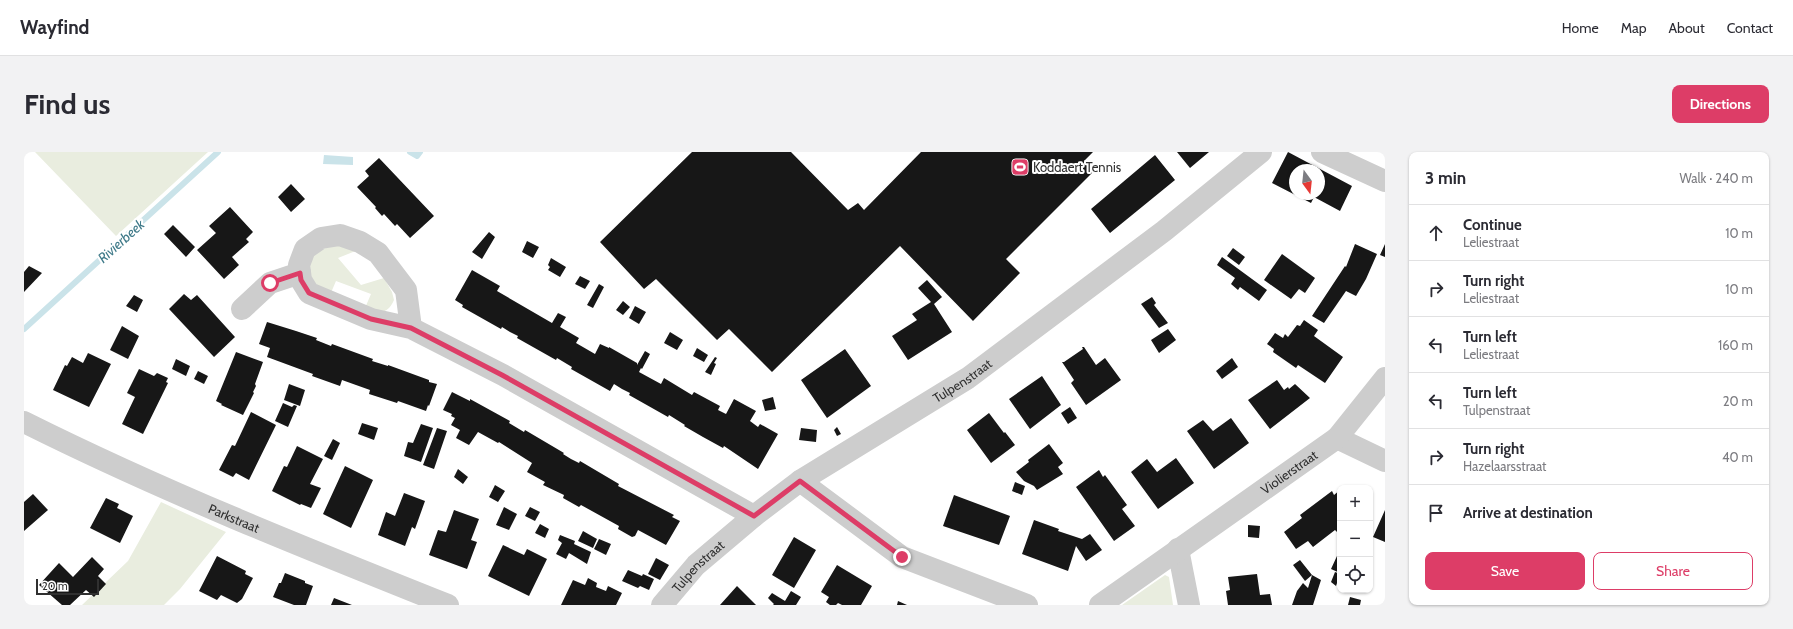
<!DOCTYPE html>
<html lang="en">
<head>
<meta charset="utf-8">
<style>
	body { margin:0; font-family:Cabin,sans-serif; background:#f2f2f3; color:#2b2b33 }
	.controls { position:absolute; right:12px; bottom:12px; display:grid; overflow:hidden; border-radius:8px; box-shadow:0 1px 3px #0004 }
	.controls button { width:36px; height:36px; display:grid; place-items:center; padding:0; border:0; border-bottom:1px solid #e1e1e2; background:#fff; color:#2b2b33; font:20px sans-serif }
	.compass { position:absolute; left:1265px; top:12px; width:36px; height:36px; border-radius:50%; background:#fff; box-shadow:0 1px 3px #0004; rotate:165deg }
	.scale { position:absolute; left:12px; bottom:10px; width:63px; box-sizing:border-box; padding-left:4px; border:2px solid #303030; border-top:0; font-size:11px; line-height:14px; white-space:nowrap; color:#303030; -webkit-text-stroke:3px #fff; paint-order:stroke }
	.stop { position:absolute; width:12px; height:12px; margin:-9px; border:3px solid #dd3d67; border-radius:50%; background:#fff }
	.stop.end { background:#dd3d67; border-color:#fff; box-shadow:0 1px 4px #0008 }
	.list { margin:0; padding:0; list-style:none }
	h2 { display:flex; justify-content:space-between; align-items:center; height:52px; margin:0; padding:0 16px; font-size:17px }
	h2 small { font-size:13px; font-weight:400; color:#7c7c81 }
	.list li { display:grid; grid-template-columns:26px 1fr auto; gap:12px; align-items:center; box-sizing:border-box; height:56px; padding:0 16px; border-top:1px solid #e1e1e2 }
	.list b { display:block; font-size:15px; white-space:nowrap }
	.list p { margin:0; font-size:13px; white-space:nowrap; color:#7c7c81 }
	.list em { font-size:13px; font-style:normal; color:#7c7c81 }
	.actions { display:flex; gap:8px; padding:12px 16px }
	.actions a { flex:1; padding:9px 0; border:1px solid #dd3d67; border-radius:8px; text-align:center; font-size:14px; color:#dd3d67 }
	.actions .main { background:#dd3d67; color:#fff }
	.icon { flex:none; width:22px; height:22px; fill:none; stroke:currentColor; stroke-width:2; stroke-linecap:round; stroke-linejoin:round }
	.map { position:relative; flex:none; width:1361px; height:453px; overflow:hidden; border-radius:8px }
	header { display:flex; align-items:center; gap:24px; box-sizing:border-box; height:56px; padding:0 20px; background:#fff; border-bottom:1px solid #e1e1e2 }
	header strong { font-size:19px }
	nav { display:flex; gap:22px; margin-inline-start:auto; font-size:14px }
	.intro { display:flex; align-items:center; justify-content:space-between; box-sizing:border-box; height:96px; padding:0 24px }
	h1 { margin:0; font-size:28px }
	.button { padding:10px 18px; border-radius:8px; background:#dd3d67; color:#fff; font-size:14px; font-weight:700 }
	main { display:flex; gap:24px; padding:0 24px }
	aside { flex:1; background:#fff; border-radius:8px; box-shadow:0 1px 3px #0004 }
	.map>svg:first-child { display:block }
	.green { fill:#e9eddf }
	.water { fill:#cae3e9 }
	.lines { fill:none; stroke-linecap:round; stroke-linejoin:round }
	.stream { stroke:#cae3e9; stroke-width:6 }
	.building { fill:#171717; fill-rule:evenodd }
	.street { stroke:#cdcdcd; stroke-width:22 }
	.route { stroke:#dd3d67; stroke-width:5 }
	.labels { text-anchor:middle; dominant-baseline:central; stroke-width:4; stroke-linejoin:round; paint-order:stroke }
	.poi-label { font-size:13px; fill:#303030; stroke:#fff; text-anchor:start }
	.street-label { font-size:13px; fill:#303030; stroke:#fff }
	.water-label { font-size:14px; font-style:italic; fill:#3f7a89; stroke:#fff }
</style>
</head>
<body>
<header>
<strong>Wayfind</strong>
<nav><a>Home</a><a>Map</a><a>About</a><a>Contact</a></nav>
</header>
<div class="intro"><h1>Find us</h1><a class="button">Directions</a></div>
<main>
<div class="map">
<svg width="1361" height="453" viewBox="0 0 1361 453">
	<rect width="100%" height="100%" fill="#fff"/>
	<path class="green" d="M 11,0 L 184,0 L 92,84 Z
		M 310,90 L 334,98 L 314,106 L 337,133 L 360,126 L 368,140 L 370,148 C 363,164 355,160 341,156 L 347,142 L 312,129 L 306,143 L 287,132 L 284,107 Z
		M 137,350 L 202,380 L 156,437 L 140,453 L 58,453 L 104,409 Z
		M 1141,423 L 1145,425 L 1149,453 L 1098,453 Z"/>
	<path class="water" d="M 300,3 L 329,5 L 329,13 L 299,12 Z"/>
	<g class="lines">
		<path class="stream" d="M 386,0 L 393,4 L 396,0
			M 0,177 L 194,0"/>
	</g>
	<path class="building" d="M 668,0 L 767,0 L 824,58 L 834,51 L 840,58 L 897,0 L 1069,0 L 1060,9 L 1070,19 L 982,107 L 996,121 L 949,169 L 876,94 L 748,220 L 705,177 L 693,188 L 632,127 L 620,137 L 576,90 Z
		M 1153,0 L 1185,0 L 1166,16 Z
		M 1264,0 L 1328,34 L 1316,59 L 1290,45 L 1287,51 L 1248,31 ZM 1271,18 L 1295,18 L 1295,42 L 1271,42 Z
		M 1131,3 L 1151,28 L 1086,81 L 1067,57 Z
		M 355,6 L 410,64 L 386,86 L 373,72 L 371,74 L 360,62 L 358,64 L 351,56 L 352,55 L 333,35 L 345,24 L 341,19 Z
		M 267,32 L 281,47 L 267,60 L 254,45 Z
		M 206,55 L 229,80 L 222,87 L 225,90 L 208,105 L 215,113 L 200,127 L 173,98 L 192,81 L 185,74 Z
		M 149,73 L 171,95 L 162,105 L 140,82 Z
		M 465,80 L 471,85 L 458,107 L 448,100 Z
		M 503,89 L 515,95 L 509,106 L 498,100 Z
		M 1331,92 L 1353,102 L 1342,127 L 1332,144 L 1322,139 L 1300,171 L 1288,164 L 1321,114 L 1322,115 Z
		M 1361,92 L 1361,105 L 1356,103 Z
		M 1209,96 L 1221,105 L 1215,113 L 1203,104 Z
		M 1258,102 L 1291,126 L 1281,141 L 1275,137 L 1267,147 L 1240,128 Z
		M 1198,105 L 1243,138 L 1235,149 L 1216,135 L 1214,138 L 1207,132 L 1211,126 L 1193,113 Z
		M 527,106 L 542,115 L 536,125 L 524,118 L 526,115 L 524,113 Z
		M 5,114 L 18,121 L 0,140 L 0,120 Z
		M 448,118 L 476,134 L 473,139 L 528,171 L 534,161 L 542,165 L 536,175 L 555,186 L 552,191 L 571,202 L 576,192 L 585,196 L 585,195 L 613,211 L 613,213 L 621,199 L 626,202 L 618,217 L 617,216 L 615,220 L 637,232 L 640,226 L 668,243 L 670,240 L 696,254 L 694,258 L 702,262 L 710,247 L 732,259 L 726,269 L 734,275 L 736,272 L 754,282 L 734,317 L 700,294 L 699,296 L 679,285 L 660,274 L 661,273 L 645,263 L 644,265 L 605,243 L 606,241 L 598,237 L 590,232 L 586,239 L 547,217 L 548,215 L 533,206 L 532,208 L 493,186 L 494,184 L 486,180 L 478,175 L 477,177 L 438,155 L 439,153 L 431,148 Z
		M 556,124 L 566,129 L 561,137 L 551,132 Z
		M 903,128 L 918,145 L 910,152 L 928,180 L 884,208 L 868,184 L 893,168 L 888,162 L 907,150 L 894,136 Z
		M 575,132 L 580,135 L 569,156 L 563,153 Z
		M 160,142 L 167,148 L 173,143 L 211,185 L 190,205 L 145,157 Z
		M 110,143 L 119,148 L 113,160 L 102,154 Z
		M 1128,145 L 1132,151 L 1130,153 L 1144,171 L 1135,176 L 1117,152 Z
		M 599,149 L 606,155 L 599,163 L 592,158 Z
		M 611,154 L 622,160 L 615,172 L 605,166 Z
		M 1280,168 L 1294,178 L 1290,184 L 1319,205 L 1301,231 L 1274,213 L 1272,216 L 1249,200 L 1250,197 L 1243,192 L 1251,181 L 1259,186 L 1261,182 L 1264,185 L 1273,173 L 1276,174 Z
		M 243,170 L 272,179 L 293,186 L 292,188 L 307,194 L 308,192 L 349,207 L 348,209 L 364,214 L 364,213 L 405,228 L 405,230 L 413,232 L 405,254 L 404,253 L 402,259 L 374,249 L 373,251 L 345,242 L 346,238 L 318,228 L 316,234 L 288,224 L 289,222 L 243,205 L 246,196 L 235,192 Z
		M 98,174 L 115,184 L 104,207 L 86,198 Z
		M 1144,177 L 1152,188 L 1135,201 L 1127,188 Z
		M 646,180 L 659,188 L 653,198 L 640,191 Z
		M 1058,195 L 1060,195 L 1072,213 L 1081,206 L 1097,228 L 1062,253 L 1047,231 L 1050,228 L 1038,210 L 1040,210 L 1059,197 Z
		M 673,196 L 684,203 L 680,210 L 669,204 Z
		M 821,197 L 847,234 L 803,266 L 777,228 Z
		M 212,200 L 239,210 L 231,232 L 232,234 L 229,240 L 230,241 L 219,263 L 197,253 L 198,252 L 192,249 Z
		M 64,201 L 87,212 L 65,255 L 29,238 L 41,213 L 43,214 L 48,205 L 59,211 Z
		M 691,205 L 693,206 L 690,211 L 692,212 L 687,223 L 681,220 Z
		M 1208,206 L 1214,215 L 1198,227 L 1192,219 Z
		M 152,207 L 166,214 L 162,224 L 148,217 Z
		M 115,217 L 130,224 L 133,221 L 144,226 L 142,230 L 144,231 L 119,282 L 98,272 L 111,245 L 103,241 Z
		M 174,219 L 184,224 L 180,232 L 170,227 Z
		M 1018,224 L 1037,253 L 1006,277 L 985,247 Z
		M 1253,228 L 1260,238 L 1264,235 L 1265,237 L 1271,232 L 1286,246 L 1246,277 L 1224,248 Z
		M 265,232 L 281,238 L 276,254 L 260,248 Z
		M 428,240 L 446,249 L 446,247 L 486,269 L 485,271 L 500,280 L 501,278 L 540,301 L 539,302 L 547,307 L 555,311 L 556,309 L 595,332 L 594,334 L 650,363 L 648,365 L 656,369 L 642,393 L 614,378 L 611,384 L 608,385 L 594,377 L 595,374 L 557,353 L 555,355 L 539,346 L 540,343 L 519,333 L 521,330 L 503,320 L 508,311 L 475,290 L 474,291 L 454,280 L 445,293 L 432,286 L 436,278 L 427,273 L 431,266 L 427,264 L 428,262 L 419,258 Z
		M 749,245 L 752,257 L 741,259 L 738,248 Z
		M 259,251 L 268,255 L 270,253 L 273,254 L 264,275 L 251,269 Z
		M 1046,255 L 1053,266 L 1044,272 L 1037,261 Z
		M 227,260 L 252,273 L 225,328 L 212,321 L 209,325 L 195,318 L 208,293 L 211,294 Z
		M 965,261 L 980,281 L 981,280 L 991,293 L 967,311 L 943,278 Z
		M 1207,266 L 1225,291 L 1190,317 L 1163,279 L 1179,268 L 1189,279 Z
		M 338,271 L 354,276 L 350,288 L 334,282 Z
		M 397,272 L 409,276 L 397,310 L 380,304 L 384,290 L 389,291 Z
		M 813,275 L 817,282 L 813,284 L 810,278 Z
		M 413,276 L 423,279 L 410,317 L 399,313 Z
		M 777,276 L 793,278 L 792,290 L 775,288 Z
		M 309,287 L 316,291 L 308,308 L 300,304 Z
		M 1025,292 L 1039,311 L 1034,315 L 1039,322 L 1013,338 L 1010,334 L 1000,329 L 992,320 L 1005,310 L 1004,308 Z
		M 273,294 L 299,307 L 286,332 L 297,336 L 287,356 L 277,352 L 276,353 L 248,339 L 260,314 L 263,315 Z
		M 1152,306 L 1170,331 L 1134,357 L 1107,320 L 1123,307 L 1133,320 Z
		M 321,314 L 349,328 L 327,376 L 299,362 Z
		M 434,317 L 444,325 L 439,332 L 430,325 Z
		M 1075,318 L 1079,325 L 1081,323 L 1103,353 L 1098,357 L 1111,374 L 1090,389 L 1052,335 Z
		M 991,330 L 1001,334 L 998,343 L 988,339 Z
		M 471,333 L 481,339 L 474,350 L 465,345 Z
		M 1316,338 L 1316,378 L 1313,380 L 1311,378 L 1289,395 L 1284,389 L 1272,397 L 1260,380 L 1278,366 L 1276,363 L 1308,339 L 1310,343 Z
		M 380,341 L 401,349 L 391,377 L 388,375 L 381,394 L 354,383 L 362,360 L 371,364 Z
		M 9,342 L 24,358 L 0,379 L 0,350 Z
		M 930,343 L 986,364 L 975,393 L 919,374 Z
		M 82,346 L 95,352 L 93,356 L 109,364 L 96,391 L 66,376 Z
		M 480,355 L 493,362 L 485,378 L 472,373 Z
		M 506,355 L 516,360 L 511,369 L 501,364 Z
		M 430,358 L 455,367 L 447,388 L 453,390 L 443,417 L 405,403 L 414,378 L 422,380 Z
		M 1361,358 L 1361,390 L 1349,385 Z
		M 1010,368 L 1035,377 L 1034,379 L 1058,387 L 1066,382 L 1078,398 L 1062,409 L 1052,394 L 1044,419 L 998,402 Z
		M 516,372 L 525,377 L 521,386 L 511,381 Z
		M 1224,373 L 1236,374 L 1235,386 L 1224,385 Z
		M 559,379 L 573,387 L 569,396 L 554,389 Z
		M 536,383 L 551,389 L 550,392 L 567,400 L 563,412 L 545,401 L 542,407 L 532,402 L 538,391 L 534,388 Z
		M 770,385 L 792,398 L 770,436 L 748,423 Z
		M 575,387 L 587,392 L 582,403 L 570,397 Z
		M 479,393 L 500,403 L 503,397 L 523,407 L 505,444 L 464,424 Z
		M 193,404 L 222,419 L 221,422 L 229,426 L 218,447 L 213,451 L 197,443 L 193,448 L 175,439 Z
		M 1313,404 L 1316,406 L 1316,421 L 1307,417 Z
		M 68,405 L 80,417 L 74,424 L 82,432 L 70,445 L 62,438 L 46,453 L 38,453 L 15,433 L 35,411 L 49,425 Z
		M 632,406 L 645,413 L 636,428 L 624,422 Z
		M 1276,408 L 1288,423 L 1281,429 L 1269,413 Z
		M 813,413 L 848,434 L 837,453 L 818,453 L 814,451 L 812,453 L 806,453 L 802,450 L 805,445 L 797,440 Z
		M 604,418 L 618,424 L 619,422 L 630,427 L 625,438 L 616,434 L 614,436 L 598,429 Z
		M 1311,420 L 1316,422 L 1312,434 L 1307,430 Z
		M 261,421 L 281,429 L 281,431 L 289,434 L 282,453 L 270,453 L 249,445 L 255,431 L 257,431 Z
		M 1233,422 L 1236,443 L 1246,442 L 1248,453 L 1204,453 L 1202,439 L 1206,438 L 1204,425 Z
		M 1288,423 L 1297,428 L 1289,453 L 1268,453 L 1273,439 L 1279,431 L 1284,436 Z
		M 564,426 L 573,431 L 572,435 L 582,439 L 584,434 L 598,441 L 592,453 L 537,453 L 549,428 L 561,433 Z
		M 713,434 L 732,453 L 696,453 Z
		M 767,439 L 777,445 L 772,453 L 749,453 L 750,452 L 744,446 L 748,441 L 761,449 Z
		M 1326,445 L 1337,448 L 1336,453 L 1324,453 Z
		M 310,446 L 328,453 L 307,453 Z
		M 874,449 L 883,453 L 873,453 Z"/>
	<g class="lines">
		<g class="street">
			<path d="M 1298,0 L 1361,29"/>
			<path d="M 218,157 L 246,131 L 276,121"/>
			<path d="M 387,176 L 382,138 L 354,101 L 336,90 L 316,83 L 297,86 L 281,97 L 275,113 L 277,128 L 285,141 L 347,167 L 387,176 L 479,223 L 730,364"/>
			<path id="s1" d="M 0,270 C 138,339 281,396 424,453"/>
			<path d="M 1313,286 L 1361,309"/>
			<path d="M 776,329 L 878,405 L 1003,453"/>
			<path d="M 1154,397 L 1165,453"/>
			<path id="s2" d="M 638,453 L 672,413 L 730,364 L 776,329 L 944,226 L 1140,79 L 1237,0"/>
			<path id="s3" d="M 1076,453 L 1313,286 L 1361,226"/>
		</g>
	</g>
	<g class="lines">
		<path class="route" d="M 246,131 L 276,121 L 277,128 L 285,141 L 347,167 L 387,176 L 478,223 L 730,364 L 776,329 L 878,405"/>
	</g>
	<defs>
		<g id="stadium-square" transform="scale(0.9)"><rect x="-9" y="-9" width="18" height="18" rx="4" fill="#dd3d67" stroke="#fff"/><path d="M0-5a6.5 5 0 1 0 0 10a6.5 5 0 1 0 0-10ZM-3.5-1.8h7v3.6h-7Z" fill="#fff"/></g>
	</defs>
	<g fill-rule="evenodd">
		<use href="#stadium-square" x="996" y="15"/>
	</g>
	<g class="labels">
		<g class="poi-label">
			<text x="1009" y="15">Koddaert Tennis</text>
		</g>
		<g class="street-label">
			<text stroke="none"><textPath href="#s2" startOffset="377">Tulpenstraat</textPath></text>
			<text stroke="none"><textPath href="#s3" startOffset="231">Violierstraat</textPath></text>
			<text stroke="none"><textPath href="#s1" startOffset="231">Parkstraat</textPath></text>
			<text stroke="none"><textPath href="#s2" startOffset="53">Tulpenstraat</textPath></text>
		</g>
		<g class="water-label">
			<text transform="translate(97 89) rotate(-42)">Rivierbeek</text>
		</g>
	</g>
</svg>
<div class="controls">
<button>+</button>
<button>−</button>
<button><svg class="icon" aria-label="locate" viewBox="0 0 24 24"><circle cx="12" cy="12" r="6"/><path d="M12 2v4M12 18v4M2 12h4M18 12h4"/></svg></button>
</div>
<svg class="compass" viewBox="-18 -18 36 36"><path d="M0-13l5 13h-10z" fill="#e53935"/><path d="M0 13l5-13h-10z" fill="#7c7c81"/></svg>
<div class="scale">20 m</div>
<div class="stop" style="left:246px;top:131px"></div>
<div class="stop end" style="left:878px;top:405px"></div>
</div>
<aside>
<h2>3 min<small>Walk · 240 m</small></h2>
<ul class="list">
<li><svg class="icon" aria-label="ahead" viewBox="0 0 24 24"><path d="M12 20V5M6 11l6-6 6 6"/></svg><div><b>Continue</b><p>Leliestraat</p></div><em>10 m</em></li>
<li><svg class="icon" aria-label="right" viewBox="0 0 24 24"><path d="M7 20v-9h11M14 6l5 5-5 5"/></svg><div><b>Turn right</b><p>Leliestraat</p></div><em>10 m</em></li>
<li><svg class="icon" aria-label="left" viewBox="0 0 24 24"><path d="M17 20v-9H6M10 6l-5 5 5 5"/></svg><div><b>Turn left</b><p>Leliestraat</p></div><em>160 m</em></li>
<li><svg class="icon" aria-label="left" viewBox="0 0 24 24"><path d="M17 20v-9H6M10 6l-5 5 5 5"/></svg><div><b>Turn left</b><p>Tulpenstraat</p></div><em>20 m</em></li>
<li><svg class="icon" aria-label="right" viewBox="0 0 24 24"><path d="M7 20v-9h11M14 6l5 5-5 5"/></svg><div><b>Turn right</b><p>Hazelaarsstraat</p></div><em>40 m</em></li>
<li><svg class="icon" aria-label="arrive" viewBox="0 0 24 24"><path d="M6 21V4h12l-3 4 3 4H6"/></svg><div><b>Arrive at destination</b></div></li>
</ul>
<div class="actions"><a class="main">Save</a><a>Share</a></div>
</aside>
</main>
</body>
</html>
